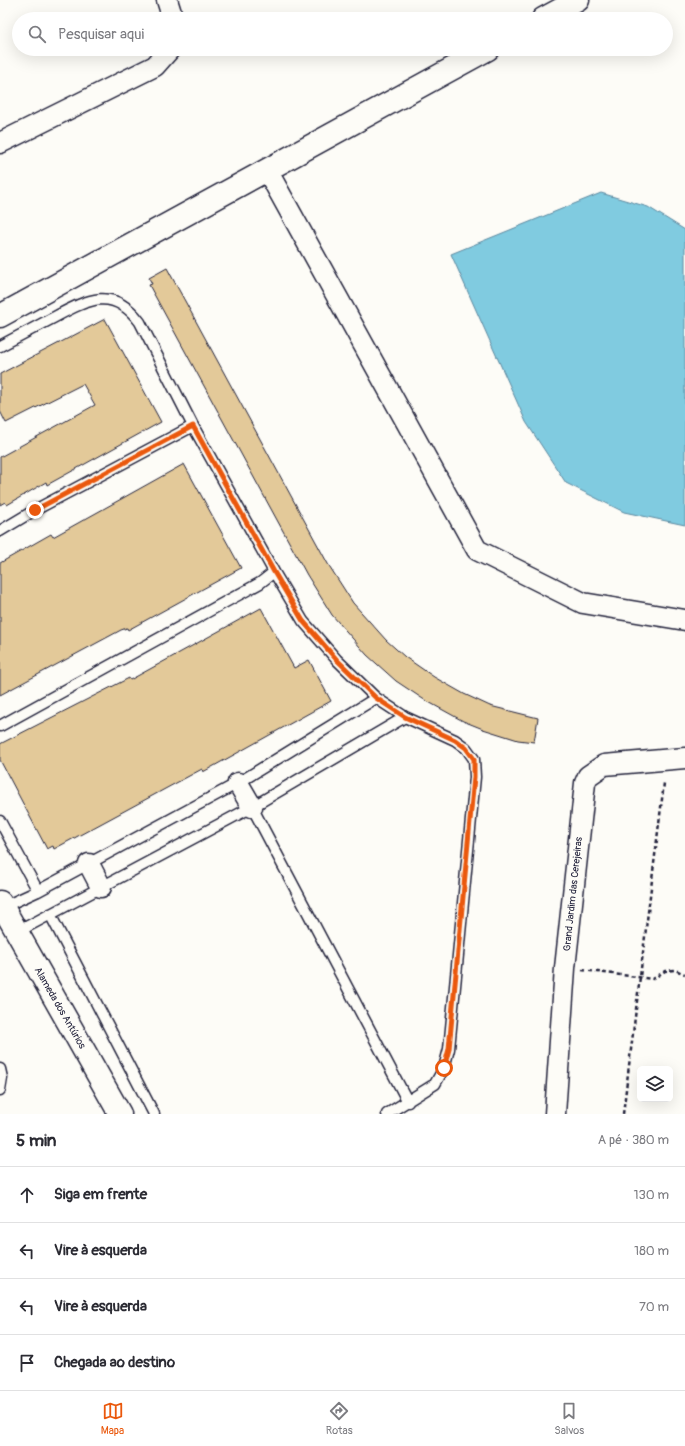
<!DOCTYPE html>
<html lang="pt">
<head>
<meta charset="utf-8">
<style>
	body { margin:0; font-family:Pangolin,sans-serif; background:#f7f7f7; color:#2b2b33 }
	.controls { position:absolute; right:12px; bottom:12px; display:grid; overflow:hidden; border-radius:6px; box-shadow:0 4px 16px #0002 }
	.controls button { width:36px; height:36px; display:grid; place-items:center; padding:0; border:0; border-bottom:1px solid #e1e1e2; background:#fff; color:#2b2b33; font:20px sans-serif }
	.stop { position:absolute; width:12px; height:12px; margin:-9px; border:3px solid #ea580c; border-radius:50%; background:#fff }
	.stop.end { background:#ea580c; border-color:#fff; box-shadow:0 1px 4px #0008 }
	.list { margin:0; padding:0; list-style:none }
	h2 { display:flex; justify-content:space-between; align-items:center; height:52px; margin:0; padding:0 16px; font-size:17px }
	h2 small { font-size:13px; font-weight:400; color:#7c7c81 }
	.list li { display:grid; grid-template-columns:26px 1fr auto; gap:12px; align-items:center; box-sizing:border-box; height:56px; padding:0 16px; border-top:1px solid #e1e1e2 }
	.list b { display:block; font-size:15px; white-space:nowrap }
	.list em { font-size:13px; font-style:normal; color:#7c7c81 }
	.icon { flex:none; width:22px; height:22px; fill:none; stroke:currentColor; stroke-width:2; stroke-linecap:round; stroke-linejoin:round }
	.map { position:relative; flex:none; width:685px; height:1114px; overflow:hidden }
	.search { position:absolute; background:#fff; box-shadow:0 4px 16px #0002; left:12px; right:12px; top:12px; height:44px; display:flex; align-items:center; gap:10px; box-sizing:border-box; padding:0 14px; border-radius:22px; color:#7c7c81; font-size:15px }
	.sheet { height:276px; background:#fff }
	nav { display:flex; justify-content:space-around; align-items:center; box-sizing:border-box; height:56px; border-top:1px solid #e1e1e2; background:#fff; font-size:11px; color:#7c7c81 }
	nav a { display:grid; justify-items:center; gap:2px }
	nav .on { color:#ea580c }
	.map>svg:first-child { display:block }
	.water { fill:#80cbe0; stroke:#5a879e }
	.building { fill:#e3c999; stroke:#22223b }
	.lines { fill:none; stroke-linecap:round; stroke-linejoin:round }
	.lane-casing { stroke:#22223b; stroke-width:13 }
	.street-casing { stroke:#22223b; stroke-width:23 }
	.secondary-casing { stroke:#22223b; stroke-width:25 }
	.path { stroke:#22223b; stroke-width:2.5; stroke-dasharray:4 3; stroke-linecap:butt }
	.lane { stroke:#fdfcf7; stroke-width:10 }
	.street { stroke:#fdfcf7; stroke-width:20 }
	.secondary { stroke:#fdfcf7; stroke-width:22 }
	.route { stroke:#ea580c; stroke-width:5 }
	.labels { text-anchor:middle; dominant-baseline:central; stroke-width:4; stroke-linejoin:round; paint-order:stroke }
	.street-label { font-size:10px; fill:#22223b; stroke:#fdfcf7 }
</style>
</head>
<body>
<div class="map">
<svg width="685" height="1114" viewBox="0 0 685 1114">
	<rect width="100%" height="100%" fill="#fdfcf7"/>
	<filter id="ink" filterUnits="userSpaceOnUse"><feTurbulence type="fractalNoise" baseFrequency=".025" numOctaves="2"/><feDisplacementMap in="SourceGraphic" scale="8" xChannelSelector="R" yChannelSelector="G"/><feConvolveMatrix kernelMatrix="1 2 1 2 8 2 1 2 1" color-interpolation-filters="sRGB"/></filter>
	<g filter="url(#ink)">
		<path class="water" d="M 601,193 L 648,207 L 685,230 L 685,525 L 624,512 L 566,483 L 526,422 L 451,254 Z"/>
		<path class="building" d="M 167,268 L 328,564 L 353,603 L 386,640 L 405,657 L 434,677 L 464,694 L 490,706 L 538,718 L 534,742 L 518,740 L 483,729 L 463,721 L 423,699 L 396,681 L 367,655 L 332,615 L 307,575 L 149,285 L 152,284 L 149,278 Z
			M 105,319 L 161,422 L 47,485 L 46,482 L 7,505 L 5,502 L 0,505 L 0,457 L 95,405 L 83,384 L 6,423 L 0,411 L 0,374 Z
			M 184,464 L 241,568 L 128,630 L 127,628 L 121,630 L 0,695 L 0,563 L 51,534 L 53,537 Z
			M 261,608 L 294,668 L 309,660 L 331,701 L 203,772 L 202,769 L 54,849 L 53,846 L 47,849 L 0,760 L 0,744 L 129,678 L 130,680 Z"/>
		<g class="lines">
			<g class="lane-casing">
				<path id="lane" d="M 0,346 C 17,337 34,328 51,319 C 85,301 112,284 140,322 L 193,426 L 274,572 L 303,621 L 337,660 L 376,698 L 405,717 L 455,740 L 466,748 L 474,759 L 475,777 L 449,1049 L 444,1068 L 435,1084 L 387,1114
					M 0,531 L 35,510 L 193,426
					M 0,726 L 260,583 L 274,572
					M 252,807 L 408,1102
					M 0,821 L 38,891
					M 3,907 L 38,891 L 238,783 L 376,698
					M 50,914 L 154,1114
					M 17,932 L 252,807 L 405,717
					M 0,1069 L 2,1078 L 0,1090"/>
			</g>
			<g class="street-casing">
				<path id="street" d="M 167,0 L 173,19
					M 0,143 L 155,66 L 170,49
					M 267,170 L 477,550 L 583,603 L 685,620
					M 238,783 L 252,807
					M 89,864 L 101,887
					M 555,1114 L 565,968 L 585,783 L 588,776 L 604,765 L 685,758"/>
			</g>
			<g class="secondary-casing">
				<path id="secondary" d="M 543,19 L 578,0
					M 0,316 L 488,49
					M 0,902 L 120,1114"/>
			</g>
			<path class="path" d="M 582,970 L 653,979 L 665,971 L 675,970 L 685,974
				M 623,1114 L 664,783"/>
			<use href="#lane" class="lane"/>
			<use href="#street" class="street"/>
			<use href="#secondary" class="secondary"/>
		</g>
	</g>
	<g class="lines" filter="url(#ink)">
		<path class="route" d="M 35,510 L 193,426 L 274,572 L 303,621 L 337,660 L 376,698 L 405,717 L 455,740 L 466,748 L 474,759 L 474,777 L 449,1049 L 444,1068"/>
	</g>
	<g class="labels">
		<g class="street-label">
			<text transform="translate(573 894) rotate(-84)">Grand Jardim das Cerejeiras</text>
			<text transform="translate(60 1008) rotate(60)">Alameda dos Antúrios</text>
		</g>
	</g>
</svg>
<div class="controls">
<button><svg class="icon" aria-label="layers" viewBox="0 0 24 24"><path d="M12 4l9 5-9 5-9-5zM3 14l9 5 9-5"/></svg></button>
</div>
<div class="stop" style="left:444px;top:1068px"></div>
<div class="stop end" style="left:35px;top:510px"></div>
<div class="search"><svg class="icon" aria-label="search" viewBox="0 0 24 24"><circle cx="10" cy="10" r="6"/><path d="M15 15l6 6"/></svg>Pesquisar aqui</div>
</div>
<section class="sheet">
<h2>5 min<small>A pé · 380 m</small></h2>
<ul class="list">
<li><svg class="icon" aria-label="ahead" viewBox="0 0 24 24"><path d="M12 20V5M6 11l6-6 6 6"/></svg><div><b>Siga em frente</b></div><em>130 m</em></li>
<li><svg class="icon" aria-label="left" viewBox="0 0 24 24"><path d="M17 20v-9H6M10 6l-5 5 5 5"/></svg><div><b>Vire à esquerda</b></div><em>180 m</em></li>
<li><svg class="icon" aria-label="left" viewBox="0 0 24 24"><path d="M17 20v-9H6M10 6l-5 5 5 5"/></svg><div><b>Vire à esquerda</b></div><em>70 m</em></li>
<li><svg class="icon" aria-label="arrive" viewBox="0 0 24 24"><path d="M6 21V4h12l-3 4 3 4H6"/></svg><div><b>Chegada ao destino</b></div></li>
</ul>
</section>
<nav>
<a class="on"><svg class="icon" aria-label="map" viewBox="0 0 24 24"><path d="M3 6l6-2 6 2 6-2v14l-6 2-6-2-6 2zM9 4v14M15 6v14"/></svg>Mapa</a>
<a><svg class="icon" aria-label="directions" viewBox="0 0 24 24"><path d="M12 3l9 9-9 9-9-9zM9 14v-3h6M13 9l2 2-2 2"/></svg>Rotas</a>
<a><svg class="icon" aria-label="saved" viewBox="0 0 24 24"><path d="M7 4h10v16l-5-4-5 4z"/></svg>Salvos</a>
</nav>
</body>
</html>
